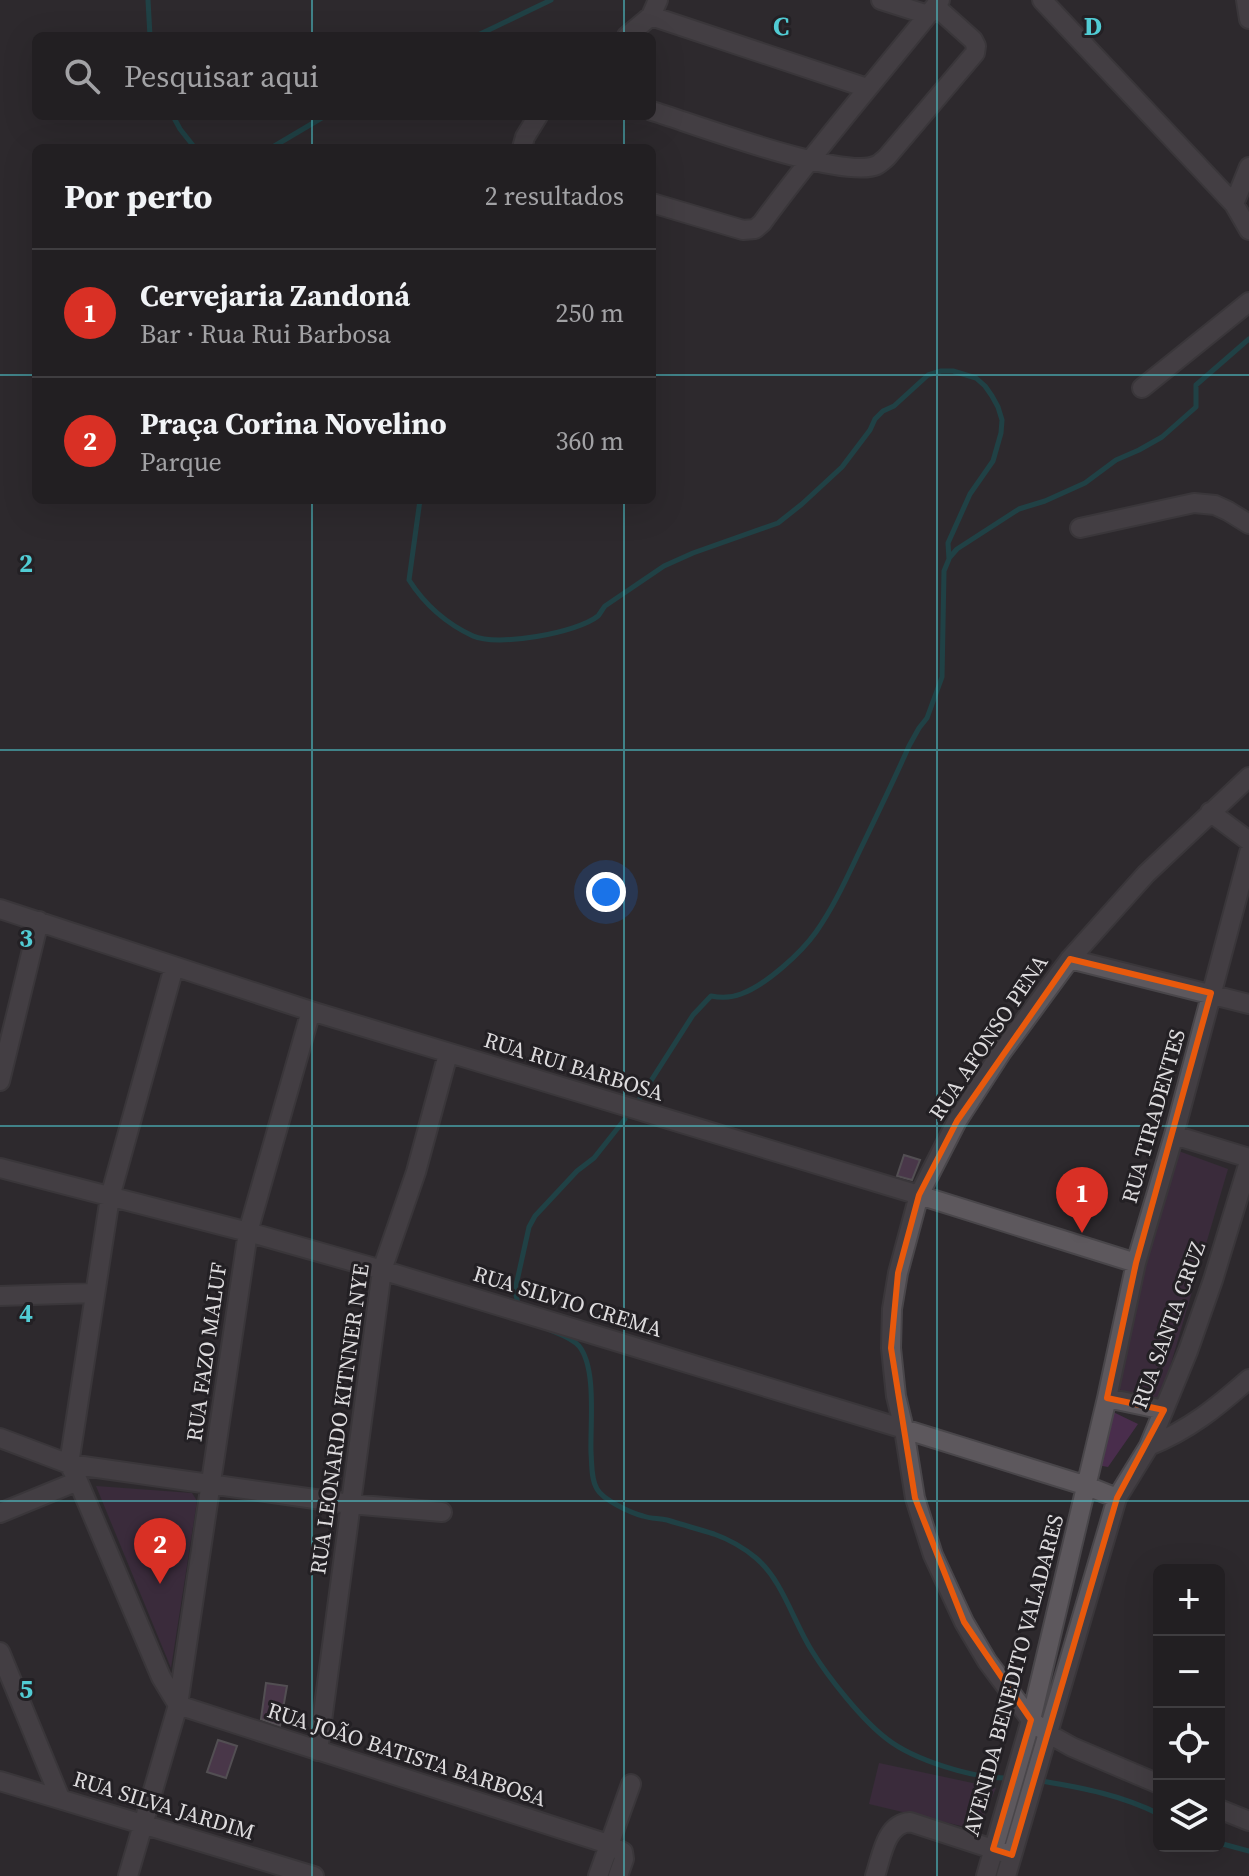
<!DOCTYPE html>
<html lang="pt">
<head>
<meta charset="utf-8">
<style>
	body { margin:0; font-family:"Source Serif 4",serif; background:#2a272a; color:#f1f3f6 }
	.controls { position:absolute; right:24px; bottom:24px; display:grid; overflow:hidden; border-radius:12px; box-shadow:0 8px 32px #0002 }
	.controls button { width:72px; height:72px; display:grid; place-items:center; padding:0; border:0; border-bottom:2px solid #3f3d40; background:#221f22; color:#f1f3f6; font:40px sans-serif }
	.you { position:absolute; left:606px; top:892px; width:28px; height:28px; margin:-20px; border:6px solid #fff; border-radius:50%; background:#1a73e8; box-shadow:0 0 0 12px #1a73e833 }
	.badge { display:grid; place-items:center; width:52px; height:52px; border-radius:50%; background:#d93025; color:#fff; font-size:26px; font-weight:700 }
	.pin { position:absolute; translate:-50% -66px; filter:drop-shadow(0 2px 4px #0008) }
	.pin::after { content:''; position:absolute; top:42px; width:28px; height:24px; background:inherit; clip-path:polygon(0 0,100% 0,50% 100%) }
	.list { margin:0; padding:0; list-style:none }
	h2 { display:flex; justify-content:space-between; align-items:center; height:104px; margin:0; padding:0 32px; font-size:34px }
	h2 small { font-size:26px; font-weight:400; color:#a2a2a5 }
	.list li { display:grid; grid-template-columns:52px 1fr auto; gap:24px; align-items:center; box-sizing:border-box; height:128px; padding:0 32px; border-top:2px solid #3f3d40 }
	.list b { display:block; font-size:30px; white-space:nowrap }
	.list p { margin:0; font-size:26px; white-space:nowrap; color:#a2a2a5 }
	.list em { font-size:26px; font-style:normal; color:#a2a2a5 }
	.icon { flex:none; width:44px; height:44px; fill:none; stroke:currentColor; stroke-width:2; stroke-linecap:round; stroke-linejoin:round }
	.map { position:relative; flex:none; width:1249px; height:1876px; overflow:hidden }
	.search { position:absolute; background:#221f22; box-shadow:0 8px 32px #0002; left:32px; top:32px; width:624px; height:88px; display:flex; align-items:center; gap:20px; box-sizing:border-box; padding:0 28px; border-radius:12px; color:#a2a2a5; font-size:30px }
	.panel { position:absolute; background:#221f22; box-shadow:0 8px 32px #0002; left:32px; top:144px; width:624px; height:360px; border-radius:12px }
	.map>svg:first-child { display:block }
	.green { fill:#492d4c }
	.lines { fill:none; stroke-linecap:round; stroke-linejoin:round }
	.stream { stroke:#105e63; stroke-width:5 }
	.building { fill:#6a486c; stroke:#807c81; stroke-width:2 }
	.minor-casing { stroke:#49464a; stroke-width:22 }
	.minor { stroke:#5d585d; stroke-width:18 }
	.marked { fill:none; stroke:#e8590c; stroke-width:6; stroke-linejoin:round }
	.grid { fill:none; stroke:#51ccd4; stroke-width:2; stroke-opacity:0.55 }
	.labels { text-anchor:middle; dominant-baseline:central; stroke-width:6; stroke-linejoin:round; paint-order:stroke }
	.street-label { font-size:22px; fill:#dddbdd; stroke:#232024 }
	.grid-label { font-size:26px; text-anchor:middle; font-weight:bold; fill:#51ccd4; stroke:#232024; stroke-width:6; stroke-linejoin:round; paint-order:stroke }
</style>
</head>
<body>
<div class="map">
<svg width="1249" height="1876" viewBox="0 0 1249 1876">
	<rect width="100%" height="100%" fill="#2d292d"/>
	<path class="green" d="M 1173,1149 L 1228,1169 L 1160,1401 L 1114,1388 Z
		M 1109,1410 L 1138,1424 L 1108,1467 L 1097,1465 Z
		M 96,1486 L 192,1493 L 197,1501 L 171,1668 Z
		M 879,1763 L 996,1788 L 978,1830 L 869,1804 Z"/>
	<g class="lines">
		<path class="stream" d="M 148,0 L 150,36
			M 476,36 L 551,0
			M 173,116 L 180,129 L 195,148
			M 271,148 L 325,116
			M 420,500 L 409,580 C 425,605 445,623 473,636 C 497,647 577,633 598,616 C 599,615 604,607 605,606 L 664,566 L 693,553 L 778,523 L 802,504 L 842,467 L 870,430 L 875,419 L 883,411 L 894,406 L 928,375 L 941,371 L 953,371 L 976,378 L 985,386 L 992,396 L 998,407 L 1002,420 L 1001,433 L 993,461 L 970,494 L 948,543 L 949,559 L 944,571 L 942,677 L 927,718 L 919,728 L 909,746 C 894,780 878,813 862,846 C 848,875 835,905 816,932 C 801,953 766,985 741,994 C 731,998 721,998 711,996 L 693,1015 L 640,1098
			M 950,557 L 957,549 L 1019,509 L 1045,501 L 1085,483 L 1116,460 L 1139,450 L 1162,437 L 1196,407 L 1196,385 L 1249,339
			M 519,1309 L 515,1290 L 529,1227 L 535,1216 L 577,1171 L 594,1158 L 625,1119
			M 548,1329 C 559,1334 571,1337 579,1346 C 597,1368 590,1425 591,1453 C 592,1465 591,1479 597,1489 C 603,1500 631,1513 643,1516 C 651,1519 659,1518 667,1520 C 683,1525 698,1529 714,1534 C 728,1539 744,1548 756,1558 C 783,1581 793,1621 812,1651 C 828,1677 862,1720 887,1739 C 914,1760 972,1778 1006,1778
			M 1042,1781 C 1083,1788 1121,1795 1159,1814
			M 1219,1843 L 1249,1851"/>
	</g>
	<path class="building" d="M 904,1155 L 920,1160 L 912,1180 L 897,1176 Z
		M 266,1683 L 287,1686 L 280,1726 L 261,1719 Z
		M 218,1740 L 237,1746 L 226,1778 L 207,1772 Z"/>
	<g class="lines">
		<g class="minor-casing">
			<path id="minor" d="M 881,0 L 928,15
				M 1042,0 L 1234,204 L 1249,230
				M 1246,0 L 1249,19
				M 651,16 L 867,88
				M 627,36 L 651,16 L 658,0
				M 652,111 C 692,123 844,181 877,165 C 878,165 886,158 887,157 L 975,53 L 976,46 L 973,40 L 935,6
				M 522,148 L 525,137 L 538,116
				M 652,203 L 743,230 L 755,229 L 762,223 C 818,146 881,74 940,0
				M 1234,204 L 1249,167
				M 1142,388 L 1249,302
				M 1080,528 L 1194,503 L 1215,505 L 1228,511 L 1249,524
				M 1210,812 L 1249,841
				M 0,909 L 311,1011 L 919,1195 L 1136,1263
				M 1070,959 L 1249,1004
				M 174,967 L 110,1197 L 69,1464 L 78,1481 L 161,1677 L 178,1705
				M 0,1081 L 39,921
				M 1174,1135 L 1249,1158
				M 0,1168 L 248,1232 L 382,1270 L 904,1429 L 1087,1486 L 1117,1498
				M 0,1296 L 94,1293
				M 1107,1398 L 1164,1410
				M 0,1438 L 69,1464 L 350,1504 L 442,1512
				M 1149,1446 C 1189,1430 1217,1407 1249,1379
				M 0,1513 L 78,1481
				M 0,1652 L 60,1798
				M 178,1705 L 608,1844 L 623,1852 L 624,1859 L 618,1876
				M 318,1751 L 382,1270 L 416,1172 L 448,1054
				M 0,1781 L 314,1876
				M 1159,1784 L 1072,1747 L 1047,1733 L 1031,1720 L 987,1661 L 964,1622 L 933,1555 L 915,1498 L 904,1429 L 896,1396 L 891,1348 L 892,1309 L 898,1273 L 919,1195 L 957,1121 L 1001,1053 L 1070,959 L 1146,874 L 1249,777
				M 1219,1809 L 1249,1821
				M 128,1876 L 178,1705 L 248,1232 L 311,1011
				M 598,1876 L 631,1784
				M 875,1876 C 882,1856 885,1824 910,1822 L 1005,1853
				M 986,1876 L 1031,1720 L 1107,1398 L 1136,1263 L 1174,1135 L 1249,853
				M 1006,1876 L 1117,1498 L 1149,1446 L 1188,1351 L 1213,1280 L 1249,1162"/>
		</g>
		<use href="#minor" class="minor"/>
	</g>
	<path d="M0 0H1249V1876H0ZM 1070,959 L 1211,993 L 1136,1263 L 1107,1398 L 1164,1410 L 1117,1498 L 1012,1855 L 993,1849 L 1031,1720 L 964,1622 L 915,1498 L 891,1348 L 898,1273 L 919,1195 L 957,1121 Z" fill="#2d292d" fill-opacity=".55" fill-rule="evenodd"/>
	<path class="marked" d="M 1070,959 L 1211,993 L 1136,1263 L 1107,1398 L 1164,1410 L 1117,1498 L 1012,1855 L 993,1849 L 1031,1720 L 964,1622 L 915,1498 L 891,1348 L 898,1273 L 919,1195 L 957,1121 Z"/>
	<path class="grid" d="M 312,0 L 312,36M 624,0 L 624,36M 937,0 L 937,1876M 312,116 L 312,148M 624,116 L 624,148M 0,375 L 36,375M 652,375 L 1249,375M 312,500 L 312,1876M 624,500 L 624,1876M 0,750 L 1249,750M 0,1126 L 1249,1126M 0,1501 L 1249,1501"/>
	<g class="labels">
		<g class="street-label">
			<text transform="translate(988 1037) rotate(-56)">RUA AFONSO PENA</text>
			<text transform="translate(574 1066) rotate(17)">RUA RUI BARBOSA</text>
			<text transform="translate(1153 1116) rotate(-74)">RUA TIRADENTES</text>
			<text transform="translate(568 1301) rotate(17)">RUA SILVIO CREMA</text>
			<text transform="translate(1168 1325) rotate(-70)">RUA SANTA CRUZ</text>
			<text transform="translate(206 1352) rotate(-82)">RUA FAZO MALUF</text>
			<text transform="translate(339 1419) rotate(-82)">RUA LEONARDO KITNNER NYE</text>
			<text transform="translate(1013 1675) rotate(-75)">AVENIDA BENEDITO VALADARES</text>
			<text transform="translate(407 1754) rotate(18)">RUA JOÃO BATISTA BARBOSA</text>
			<text transform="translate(164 1805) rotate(17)">RUA SILVA JARDIM</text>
		</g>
	</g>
	<g class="grid-label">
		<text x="781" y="35">C</text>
		<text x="1093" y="35">D</text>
		<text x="26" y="572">2</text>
		<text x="26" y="947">3</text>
		<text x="26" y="1322">4</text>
		<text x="26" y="1698">5</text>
	</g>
</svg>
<div class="controls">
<button>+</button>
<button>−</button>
<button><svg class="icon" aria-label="locate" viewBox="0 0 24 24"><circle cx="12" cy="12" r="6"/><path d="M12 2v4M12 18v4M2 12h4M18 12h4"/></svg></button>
<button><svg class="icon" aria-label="layers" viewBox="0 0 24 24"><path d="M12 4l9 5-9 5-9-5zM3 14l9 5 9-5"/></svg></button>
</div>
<div class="you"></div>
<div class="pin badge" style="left:1082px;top:1233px">1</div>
<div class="pin badge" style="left:160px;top:1584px">2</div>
<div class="search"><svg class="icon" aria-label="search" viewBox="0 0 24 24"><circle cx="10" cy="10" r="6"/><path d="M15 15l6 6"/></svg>Pesquisar aqui</div>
<section class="panel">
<h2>Por perto<small>2 resultados</small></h2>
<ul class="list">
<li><span class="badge">1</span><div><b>Cervejaria Zandoná</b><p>Bar · Rua Rui Barbosa</p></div><em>250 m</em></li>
<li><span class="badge">2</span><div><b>Praça Corina Novelino</b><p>Parque</p></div><em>360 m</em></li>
</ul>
</section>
</div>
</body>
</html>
